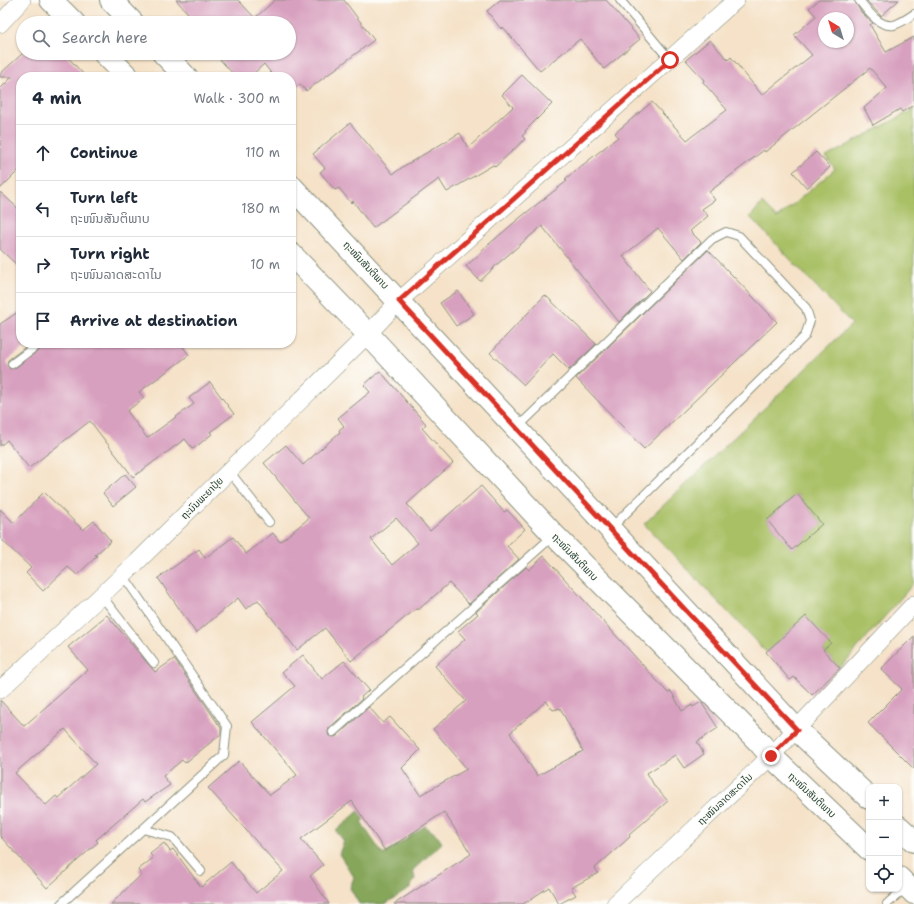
<!DOCTYPE html>
<html lang="en">
<head>
<meta charset="utf-8">
<style>
	body { margin:0; font-family:"Shantell Sans","Noto Sans Lao",sans-serif; background:#f6f6f7; color:#1f2937 }
	.controls { position:absolute; right:12px; bottom:12px; display:grid; overflow:hidden; border-radius:8px; box-shadow:0 1px 3px #0004 }
	.controls button { width:36px; height:36px; display:grid; place-items:center; padding:0; border:0; border-bottom:1px solid #e0e1e3; background:#fff; color:#1f2937; font:20px sans-serif }
	.compass { position:absolute; left:818px; top:12px; width:36px; height:36px; border-radius:50%; background:#fff; box-shadow:0 1px 3px #0004; rotate:322deg }
	.stop { position:absolute; width:12px; height:12px; margin:-9px; border:3px solid #d93025; border-radius:50%; background:#fff }
	.stop.end { background:#d93025; border-color:#fff; box-shadow:0 1px 4px #0008 }
	.list { margin:0; padding:0; list-style:none }
	h2 { display:flex; justify-content:space-between; align-items:center; height:52px; margin:0; padding:0 16px; font-size:17px }
	h2 small { font-size:13px; font-weight:400; color:#747a83 }
	.list li { display:grid; grid-template-columns:26px 1fr auto; gap:12px; align-items:center; box-sizing:border-box; height:56px; padding:0 16px; border-top:1px solid #e0e1e3 }
	.list b { display:block; font-size:15px; white-space:nowrap }
	.list p { margin:0; font-size:13px; white-space:nowrap; color:#747a83 }
	.list em { font-size:13px; font-style:normal; color:#747a83 }
	.icon { flex:none; width:22px; height:22px; fill:none; stroke:currentColor; stroke-width:2; stroke-linecap:round; stroke-linejoin:round }
	.map { position:relative; flex:none; width:914px; height:904px; overflow:hidden }
	.search { position:absolute; background:#fff; box-shadow:0 1px 3px #0004; left:16px; top:16px; width:280px; height:44px; display:flex; align-items:center; gap:10px; box-sizing:border-box; padding:0 14px; border-radius:22px; color:#747a83; font-size:15px }
	.panel { position:absolute; background:#fff; box-shadow:0 1px 3px #0004; left:16px; top:72px; width:280px; height:276px; border-radius:16px }
	.map>svg:first-child { display:block }
	.green { fill:#a9c065; stroke:#647e4c; fill-rule:evenodd }
	.forest { fill:#86a65a; stroke:#527247 }
	.building { fill:#d8a0bf; fill-rule:evenodd }
	.lines { fill:none; stroke-linecap:round; stroke-linejoin:round }
	.lane-casing { stroke:#8a907e; stroke-width:10 }
	.street-casing { stroke:#8a907e; stroke-width:18 }
	.secondary-casing { stroke:#8a907e; stroke-width:24 }
	.lane { stroke:#fff; stroke-width:8 }
	.street { stroke:#fff; stroke-width:17 }
	.secondary { stroke:#fff; stroke-width:22 }
	.route { stroke:#d93025; stroke-width:5 }
	.labels { text-anchor:middle; dominant-baseline:central; stroke-width:3; stroke-linejoin:round; paint-order:stroke }
	.street-label { font-size:10px; fill:#1f3d34; stroke:#fdfcf7 }
</style>
</head>
<body>
<div class="map">
<svg width="914" height="904" viewBox="0 0 914 904">
	<rect width="100%" height="100%" fill="#fdfcf7"/>
	<filter id="ink" filterUnits="userSpaceOnUse"><feTurbulence type="fractalNoise" baseFrequency=".025" numOctaves="2"/><feDisplacementMap in="SourceGraphic" scale="8" xChannelSelector="R" yChannelSelector="G"/><feConvolveMatrix kernelMatrix="1 2 1 2 8 2 1 2 1" color-interpolation-filters="sRGB"/></filter>
	<filter id="wash" filterUnits="userSpaceOnUse"><feTurbulence type="fractalNoise" baseFrequency=".012" numOctaves="4" result="noise"/><feDisplacementMap in="SourceGraphic" scale="16" xChannelSelector="R" yChannelSelector="G"/><feGaussianBlur stdDeviation="0.9" result="paint"/><feColorMatrix in="noise" values="0 0 0 0 0 0 0 0 0 0 0 0 0 0 0 0 0 1.4 0 .05"/><feComposite in="paint" operator="in"/></filter>
	<g filter="url(#wash)">
		<rect width="100%" height="100%" fill="#f5e2c8"/>
		<path class="green" d="M 914,109 L 914,583 L 840,668 L 823,650 L 830,643 L 806,616 L 766,652 L 644,524 L 852,324 L 750,217 L 762,203 L 777,218 L 835,169 L 826,157 ZM 797,494 L 822,524 L 792,549 L 767,520 Z"/>
		<path class="forest" d="M 371,800 L 377,808 L 361,822 L 383,855 L 425,826 L 437,835 L 442,843 L 413,870 L 415,879 L 409,889 L 385,904 L 359,904 L 350,888 L 354,877 L 339,854 L 344,841 L 336,831 Z"/>
		<g id="blocks">
			<path class="building" d="M 176,0 L 238,0 L 255,18 L 275,0 L 344,0 L 374,40 L 306,91 L 300,84 L 291,91 L 291,77 L 274,77 L 264,64 L 250,77 L 236,77 L 214,53 L 289,53 L 289,23 L 197,23 Z
				M 500,0 L 606,0 L 640,39 L 604,69 L 580,39 L 540,71 L 503,27 L 501,29 L 487,11 Z
				M 819,0 L 854,0 L 861,12 L 873,23 L 870,25 L 886,52 L 914,37 L 914,105 L 902,112 L 900,109 L 873,125 L 864,108 L 887,88 L 870,68 L 765,152 L 764,150 L 709,192 L 715,200 L 702,209 L 708,216 L 690,231 L 701,242 L 684,259 L 658,228 L 623,256 L 650,291 L 619,322 L 542,226 L 494,267 L 494,268 L 480,281 L 466,266 L 482,252 L 481,251 L 522,216 L 567,181 L 565,179 L 618,137 L 615,133 L 652,102 L 687,140 L 727,110 L 703,82 L 704,80 L 686,60 L 710,40 L 728,60 L 731,57 L 762,95 L 812,55 L 794,35 L 816,16 L 809,8 ZM 824,18 L 848,18 L 848,42 L 824,42 Z
				M 866,0 L 899,0 L 881,16 Z
				M 23,53 L 64,53 L 86,77 L 21,77 L 21,168 L 0,189 L 0,89 L 12,77 L 0,77 L 0,74 Z
				M 522,75 L 552,104 L 525,131 L 526,132 L 522,136 L 525,139 L 495,167 L 493,165 L 447,192 L 439,179 L 373,228 L 353,201 L 351,203 L 339,188 L 335,190 L 320,172 L 325,168 L 313,154 L 350,123 L 393,174 L 404,166 L 460,133 L 468,148 L 513,107 L 502,95 Z
				M 816,152 L 830,167 L 807,188 L 793,172 Z
				M 0,192 L 21,211 L 21,269 L 0,249 Z
				M 708,250 L 777,322 L 644,449 L 576,378 Z
				M 458,291 L 474,314 L 456,326 L 440,303 Z
				M 545,295 L 596,344 L 569,370 L 553,354 L 524,385 L 490,353 Z
				M 21,310 L 21,343 L 31,343 L 8,360 L 7,365 L 10,369 L 15,368 L 43,347 L 45,343 L 180,343 L 189,355 L 139,392 L 144,398 L 127,411 L 147,438 L 194,404 L 189,398 L 210,382 L 234,414 L 210,432 L 212,434 L 193,449 L 185,439 L 133,477 L 90,421 L 29,468 L 7,440 L 0,446 L 0,324 Z
				M 380,371 L 426,424 L 422,428 L 453,463 L 407,504 L 430,531 L 481,486 L 504,512 L 507,510 L 525,529 L 507,546 L 519,559 L 469,604 L 449,583 L 418,610 L 417,608 L 351,661 L 325,628 L 297,650 L 258,600 L 246,609 L 238,598 L 196,633 L 158,578 L 199,549 L 205,558 L 233,537 L 246,554 L 273,533 L 280,542 L 309,518 L 264,463 L 286,445 L 303,465 L 340,432 L 339,430 L 344,426 L 338,418 L 370,392 L 364,385 ZM 396,518 L 418,543 L 392,565 L 371,539 Z
				M 125,474 L 136,487 L 113,506 L 103,493 Z
				M 44,492 L 83,530 L 94,521 L 111,541 L 95,555 L 97,556 L 77,575 L 68,567 L 43,591 L 26,573 L 31,568 L 0,538 L 0,509 L 14,523 Z
				M 797,494 L 822,524 L 792,550 L 767,520 Z
				M 544,556 L 668,693 L 671,691 L 682,711 L 692,705 L 693,707 L 701,702 L 718,728 L 697,742 L 704,754 L 684,768 L 675,755 L 647,773 L 655,787 L 668,801 L 629,835 L 630,837 L 595,868 L 598,873 L 571,888 L 576,895 L 559,904 L 549,887 L 523,904 L 394,904 L 471,854 L 444,812 L 385,851 L 352,801 L 301,839 L 323,865 L 310,876 L 329,904 L 111,904 L 141,875 L 138,870 L 153,858 L 150,854 L 164,843 L 170,851 L 173,849 L 201,887 L 231,862 L 256,893 L 283,871 L 208,788 L 239,761 L 270,795 L 297,775 L 252,722 L 295,686 L 282,672 L 303,655 L 322,679 L 344,661 L 369,690 L 361,697 L 362,699 L 329,728 L 328,733 L 329,736 L 334,737 L 337,736 L 369,707 L 383,723 L 390,717 L 420,750 L 402,768 L 420,795 L 467,769 L 433,729 L 466,701 L 435,666 L 465,639 L 458,631 L 478,614 L 476,612 L 526,567 L 529,570 ZM 546,701 L 553,710 L 560,708 L 583,751 L 537,776 L 510,733 Z
				M 107,615 L 155,672 L 174,659 L 221,728 L 221,734 L 185,763 L 182,760 L 163,776 L 170,785 L 145,802 L 143,799 L 96,840 L 98,842 L 47,888 L 0,836 L 0,700 L 24,726 L 88,670 L 68,647 ZM 65,729 L 96,764 L 58,798 L 56,796 L 46,805 L 15,773 Z
				M 806,616 L 831,643 L 823,650 L 840,668 L 812,695 L 794,677 L 790,680 L 766,652 Z
				M 914,636 L 914,769 L 868,723 L 902,689 L 881,669 Z"/>
		</g>
	</g>
	<g filter="url(#ink)">
		<use href="#blocks" fill-opacity="0" stroke="#8a907e" stroke-width="1"/>
		<g class="lines">
			<g class="lane-casing">
				<path id="lane" d="M 620,0 L 670,60
					M 859,0 C 867,10 879,28 894,25 C 901,23 908,18 914,14
					M 12,364 L 40,343
					M 517,428 L 712,239 L 726,232 L 739,236 L 806,308 L 810,321 L 805,336 L 610,529
					M 229,471 L 269,522
					M 101,595 L 154,663
					M 333,732 L 553,536
					M 143,829 L 172,837 L 201,871
					M 61,904 L 224,755 L 227,726 L 123,575
					M 887,904 L 906,887"/>
			</g>
			<g class="street-casing">
				<path id="street" d="M 0,24 L 22,0
					M 0,690 L 136,563 L 368,334 L 399,301 L 736,0
					M 615,904 L 771,756 L 914,604"/>
			</g>
			<g class="secondary-casing">
				<path id="secondary" d="M 51,0 L 74,23
					M 111,0 L 133,23
					M 104,53 L 128,77
					M 163,53 L 186,77
					M 291,186 L 797,730 L 869,798
					M 291,254 L 368,334 L 554,535 L 759,742 L 771,756 L 869,849
					M 899,827 L 914,841
					M 899,878 L 914,893"/>
			</g>
			<use href="#lane" class="lane"/>
			<use href="#street" class="street"/>
			<use href="#secondary" class="secondary"/>
		</g>
	</g>
	<g class="lines" filter="url(#ink)">
		<path class="route" d="M 670,60 L 399,301 L 610,529 L 797,730 L 771,756"/>
	</g>
	<g class="labels">
		<g class="street-label">
			<text transform="translate(366 265) rotate(47)">ຖະໜົນສັນຕິພາບ</text>
			<text transform="translate(202 498) rotate(-45)">ຖະນົນພະຍາປຸ້ຍ</text>
			<text transform="translate(575 557) rotate(46)">ຖະໜົນສັນຕິພາບ</text>
			<text transform="translate(812 795) rotate(43)">ຖະໜົນສັນຕິພາບ</text>
			<text transform="translate(725 799) rotate(-43)">ຖະໜົນລາດສະດາໄນ</text>
		</g>
	</g>
</svg>
<div class="controls">
<button>+</button>
<button>−</button>
<button><svg class="icon" aria-label="locate" viewBox="0 0 24 24"><circle cx="12" cy="12" r="6"/><path d="M12 2v4M12 18v4M2 12h4M18 12h4"/></svg></button>
</div>
<svg class="compass" viewBox="-18 -18 36 36"><path d="M0-13l5 13h-10z" fill="#e53935"/><path d="M0 13l5-13h-10z" fill="#747a83"/></svg>
<div class="stop" style="left:670px;top:60px"></div>
<div class="stop end" style="left:771px;top:756px"></div>
<div class="search"><svg class="icon" aria-label="search" viewBox="0 0 24 24"><circle cx="10" cy="10" r="6"/><path d="M15 15l6 6"/></svg>Search here</div>
<section class="panel">
<h2>4 min<small>Walk · 300 m</small></h2>
<ul class="list">
<li><svg class="icon" aria-label="ahead" viewBox="0 0 24 24"><path d="M12 20V5M6 11l6-6 6 6"/></svg><div><b>Continue</b></div><em>110 m</em></li>
<li><svg class="icon" aria-label="left" viewBox="0 0 24 24"><path d="M17 20v-9H6M10 6l-5 5 5 5"/></svg><div><b>Turn left</b><p>ຖະໜົນສັນຕິພາບ</p></div><em>180 m</em></li>
<li><svg class="icon" aria-label="right" viewBox="0 0 24 24"><path d="M7 20v-9h11M14 6l5 5-5 5"/></svg><div><b>Turn right</b><p>ຖະໜົນລາດສະດາໄນ</p></div><em>10 m</em></li>
<li><svg class="icon" aria-label="arrive" viewBox="0 0 24 24"><path d="M6 21V4h12l-3 4 3 4H6"/></svg><div><b>Arrive at destination</b></div></li>
</ul>
</section>
</div>
</body>
</html>
